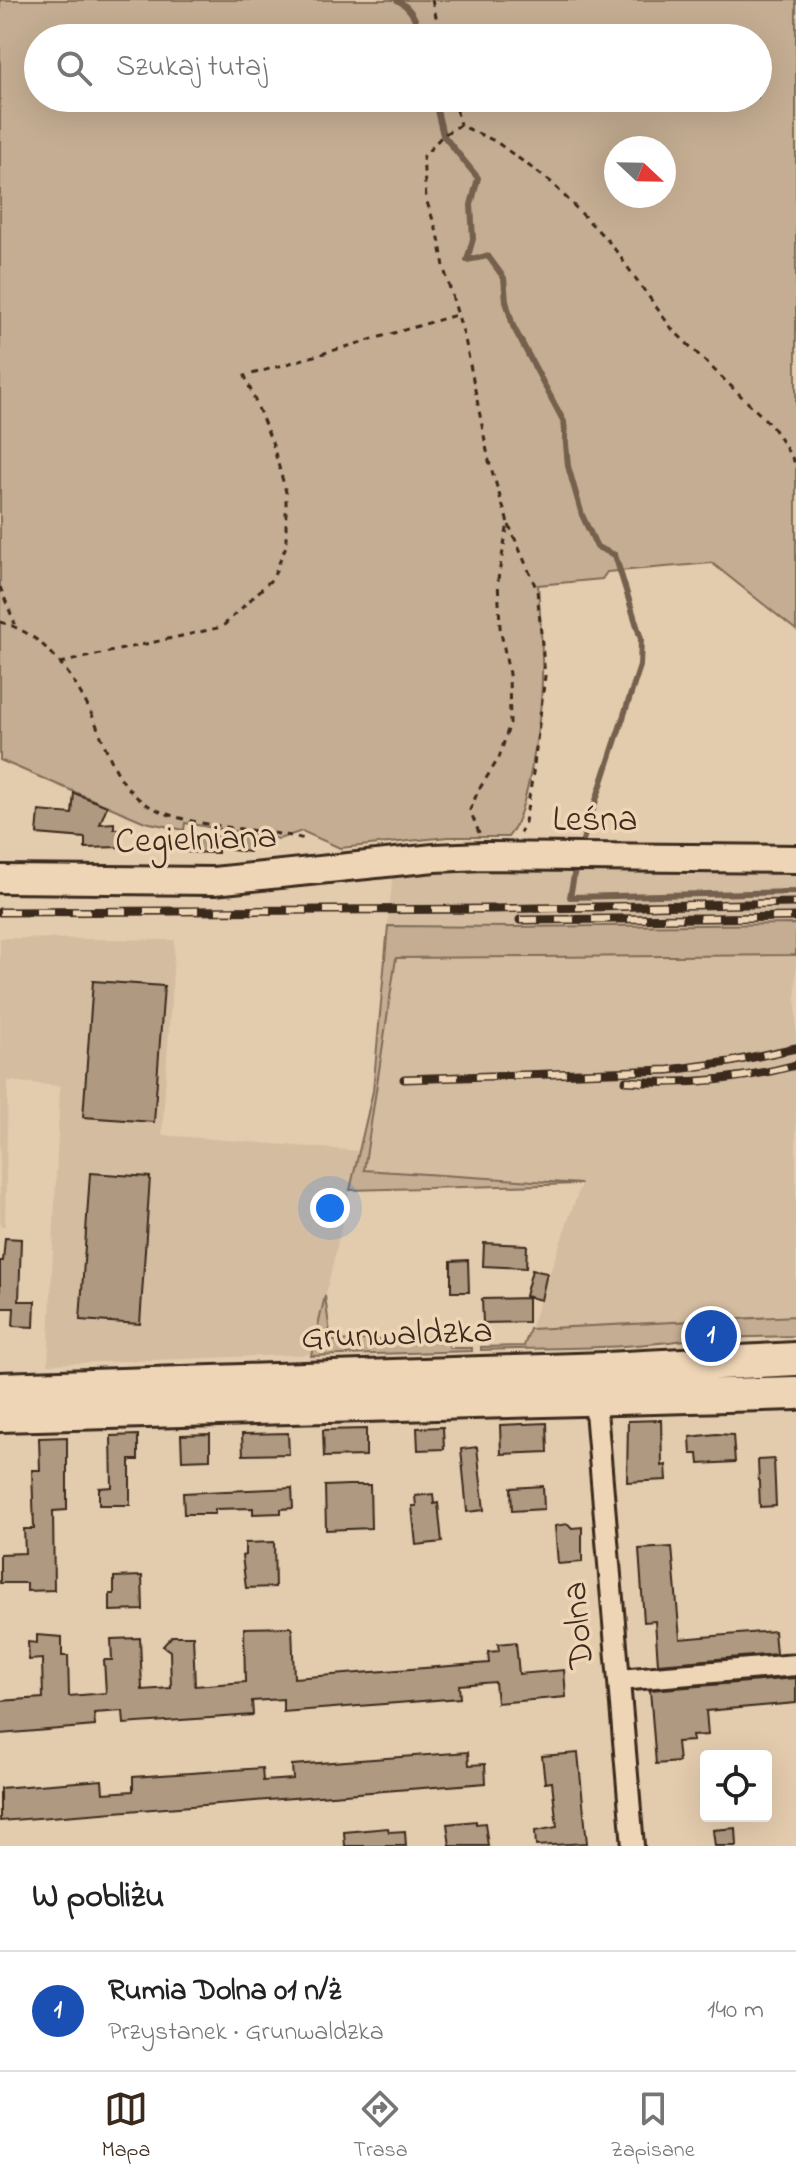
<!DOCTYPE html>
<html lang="pl">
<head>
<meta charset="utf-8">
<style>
	body { margin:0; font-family:"Indie Flower",sans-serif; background:#f2f2f2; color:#222 }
	.controls { position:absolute; right:24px; bottom:24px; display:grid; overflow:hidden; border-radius:8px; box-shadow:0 8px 32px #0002 }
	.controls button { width:72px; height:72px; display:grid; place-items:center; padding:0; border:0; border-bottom:2px solid #e0e0e0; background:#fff; color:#222; font:40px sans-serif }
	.compass { position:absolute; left:604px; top:136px; width:72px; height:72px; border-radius:50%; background:#fff; box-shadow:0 8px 32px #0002; rotate:112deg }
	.you { position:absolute; left:330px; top:1208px; width:28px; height:28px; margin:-20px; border:6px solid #fff; border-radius:50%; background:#1a73e8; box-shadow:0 0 0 12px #1a73e833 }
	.badge { display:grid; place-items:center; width:52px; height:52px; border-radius:50%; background:#3b2a1e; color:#fff; font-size:26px; font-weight:700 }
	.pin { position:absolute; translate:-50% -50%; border:4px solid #fff; box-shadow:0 2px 8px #0006 }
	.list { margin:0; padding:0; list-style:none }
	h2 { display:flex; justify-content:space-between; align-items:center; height:104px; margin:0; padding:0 32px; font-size:34px }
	h2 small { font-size:26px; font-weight:400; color:#767676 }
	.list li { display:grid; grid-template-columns:52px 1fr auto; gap:24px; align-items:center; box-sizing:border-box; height:120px; padding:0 32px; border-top:2px solid #e0e0e0 }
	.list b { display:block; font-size:30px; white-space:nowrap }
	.list p { margin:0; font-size:26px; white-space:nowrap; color:#767676 }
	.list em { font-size:26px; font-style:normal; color:#767676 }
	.icon { flex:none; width:44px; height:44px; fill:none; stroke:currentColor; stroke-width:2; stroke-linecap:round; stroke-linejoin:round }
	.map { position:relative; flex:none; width:796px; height:1846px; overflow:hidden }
	.search { position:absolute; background:#fff; box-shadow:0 8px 32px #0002; left:24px; right:24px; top:24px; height:88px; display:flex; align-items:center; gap:20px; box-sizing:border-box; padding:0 28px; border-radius:44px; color:#767676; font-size:30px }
	.sheet { height:224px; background:#fff }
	nav { display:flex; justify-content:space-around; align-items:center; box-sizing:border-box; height:112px; border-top:2px solid #e0e0e0; background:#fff; font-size:22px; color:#767676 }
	nav a { display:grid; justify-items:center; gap:4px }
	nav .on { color:#3b2a1e }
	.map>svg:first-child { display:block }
	.built { fill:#d3bca0 }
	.green { fill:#c4ad92; stroke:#806c58; stroke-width:2; fill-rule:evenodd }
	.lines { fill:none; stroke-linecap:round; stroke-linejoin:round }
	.stream { stroke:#74614e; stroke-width:6 }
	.building { fill:#af9980; stroke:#3b2a1e; stroke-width:2 }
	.minor-casing { stroke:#3b2a1e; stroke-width:26 }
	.tertiary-casing { stroke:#3b2a1e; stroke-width:32 }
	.primary-casing { stroke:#3b2a1e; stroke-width:38 }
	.path { stroke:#3b2a1e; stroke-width:3; stroke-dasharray:6 6; stroke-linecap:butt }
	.minor { stroke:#eed5b6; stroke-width:20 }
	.tertiary { stroke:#eed5b6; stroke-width:26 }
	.primary { stroke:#eed5b6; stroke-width:32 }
	.rail-casing { stroke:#3b2a1e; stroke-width:9 }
	.rail { stroke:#eed5b6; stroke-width:6; stroke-dasharray:18; stroke-linecap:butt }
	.labels { text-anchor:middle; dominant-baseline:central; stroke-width:7; stroke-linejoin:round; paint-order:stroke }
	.street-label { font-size:36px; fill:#3b2a1e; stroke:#eed5b6 }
</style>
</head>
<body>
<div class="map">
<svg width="796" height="1846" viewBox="0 0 796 1846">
	<rect width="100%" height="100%" fill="#e3cbad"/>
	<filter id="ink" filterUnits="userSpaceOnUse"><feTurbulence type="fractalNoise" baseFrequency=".0125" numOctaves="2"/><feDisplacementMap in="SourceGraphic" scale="16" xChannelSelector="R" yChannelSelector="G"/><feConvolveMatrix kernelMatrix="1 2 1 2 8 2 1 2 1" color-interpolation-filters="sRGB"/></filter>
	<g filter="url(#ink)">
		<path class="built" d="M 499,867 L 796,870 L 796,1316 L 530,1329 L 581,1184 L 364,1170 L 396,958 L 386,943 L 393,872 Z
			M 0,938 L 175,940 L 162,1135 L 359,1151 L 312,1354 L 48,1364 L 60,1086 L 8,1081 L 5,1226 L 0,1226 Z"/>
		<path class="green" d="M 0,0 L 796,0 L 796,630 L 712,563 L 607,572 L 602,579 L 538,585 C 540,616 543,647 542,677 C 542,711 529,814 508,837 L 448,837 L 340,848 L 302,831 L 279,839 L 185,823 L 184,830 L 145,822 L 0,760 ZM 38,38 L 758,38 L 758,98 L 38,98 ZM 616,148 L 664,148 L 664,196 L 616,196 Z
			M 796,924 L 796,955 L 396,958 L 364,1170 L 581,1184 L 350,1190 L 373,1091 L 388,926 L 511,927 Z
			M 325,1296 L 331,1341 L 444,1337 L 445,1326 L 449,1326 L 449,1348 L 472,1348 L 472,1351 L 311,1356 Z
			M 796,1316 L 796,1336 L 715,1338 L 715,1335 L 705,1334 L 704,1337 C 631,1350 555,1347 481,1350 L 481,1347 L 524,1346 L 530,1329 Z"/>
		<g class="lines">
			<path class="stream" d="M 397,0 C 413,9 416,20 421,38
				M 434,98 L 443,135 L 478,178 L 471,205 L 473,239 L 467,260 L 488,256 L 504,278 L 506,301 L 513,326 L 564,422 L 568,466 L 582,515 L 597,547 L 615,555 L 641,639 L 640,666 L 583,840
				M 575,870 L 570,897 L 796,892"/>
		</g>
		<path class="building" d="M 74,793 L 107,806 L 100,824 L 114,823 L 114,829 L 121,829 L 121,847 L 85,848 L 85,838 L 37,834 L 39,811 L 72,814 Z
			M 225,832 L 251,836 L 249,852 L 223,849 Z
			M 184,833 L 218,837 L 218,853 L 182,852 Z
			M 93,981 L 164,986 L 154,1122 L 83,1117 Z
			M 90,1173 L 150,1177 L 140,1324 L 80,1320 Z
			M 5,1238 L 21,1239 L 19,1301 L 35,1301 L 34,1327 L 13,1326 L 14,1308 L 0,1308 L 0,1261 L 3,1261 Z
			M 484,1243 L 527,1245 L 526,1268 L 483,1266 Z
			M 468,1260 L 469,1292 L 451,1292 L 451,1261 Z
			M 532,1270 L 547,1273 L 541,1300 L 525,1296 Z
			M 528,1298 L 528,1322 L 483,1323 L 482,1299 Z
			M 661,1420 L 662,1466 L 666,1465 L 667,1480 L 627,1482 L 628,1421 Z
			M 547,1423 L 548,1452 L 501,1454 L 500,1425 Z
			M 443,1427 L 444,1449 L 418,1450 L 417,1428 Z
			M 366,1429 L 366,1456 L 324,1457 L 323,1430 Z
			M 288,1433 L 289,1454 L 243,1455 L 242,1434 Z
			M 210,1434 L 210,1459 L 182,1460 L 181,1435 Z
			M 716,1434 L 733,1435 L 735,1462 L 699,1464 L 698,1454 L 691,1454 L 690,1437 Z
			M 138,1435 L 138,1460 L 130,1460 L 130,1505 L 99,1505 L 99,1488 L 112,1487 L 111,1436 Z
			M 67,1437 L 67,1510 L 53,1511 L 54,1590 L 27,1591 L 27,1583 L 0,1583 L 0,1554 L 25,1553 L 24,1529 L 34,1529 L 32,1470 L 40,1470 L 39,1438 Z
			M 477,1447 L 484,1510 L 467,1512 L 461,1449 Z
			M 774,1459 L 776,1506 L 760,1507 L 758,1460 Z
			M 348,1485 L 370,1485 L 371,1528 L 326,1530 L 325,1486 Z
			M 543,1486 L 544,1509 L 512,1511 L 511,1488 Z
			M 292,1488 L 293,1508 L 281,1509 L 281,1513 L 253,1514 L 253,1508 L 215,1509 L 215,1514 L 184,1514 L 183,1493 Z
			M 433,1494 L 434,1504 L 438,1503 L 442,1542 L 416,1545 L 412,1506 L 416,1506 L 415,1496 Z
			M 568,1524 L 572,1528 L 582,1527 L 582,1562 L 558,1564 L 555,1526 Z
			M 274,1542 L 275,1587 L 246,1588 L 242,1556 L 245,1555 L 245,1543 Z
			M 672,1547 L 680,1639 L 774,1631 L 776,1654 L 658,1664 L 655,1621 L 644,1622 L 639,1549 Z
			M 142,1576 L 143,1610 L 110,1611 L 110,1594 L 114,1594 L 114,1577 Z
			M 292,1627 L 294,1678 L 489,1663 L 488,1652 L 499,1651 L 498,1644 L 516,1642 L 519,1674 L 564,1670 L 566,1697 L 497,1703 L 495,1682 L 459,1685 L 460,1698 L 283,1712 L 283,1699 L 252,1701 L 253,1715 L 124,1724 L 123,1711 L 94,1713 L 95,1726 L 0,1734 L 0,1701 L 43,1698 L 42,1659 L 29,1660 L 28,1642 L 37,1643 L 37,1635 L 62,1637 L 62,1656 L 68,1656 L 69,1696 L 106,1693 L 104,1660 L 112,1660 L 111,1639 L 140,1638 L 142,1690 L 171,1688 L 170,1651 L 163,1646 L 172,1636 L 193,1636 L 195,1686 L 245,1682 L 244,1628 Z
			M 796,1678 L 796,1703 L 706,1711 L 708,1735 L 692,1736 L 693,1741 L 677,1742 L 679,1762 L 656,1764 L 650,1690 Z
			M 468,1752 L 469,1765 L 485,1764 L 486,1783 L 0,1821 L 0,1788 L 102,1780 L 103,1793 L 119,1792 L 133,1791 L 133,1777 L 262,1768 L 263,1781 L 293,1779 L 292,1765 Z
			M 578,1753 L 587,1843 L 536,1846 L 535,1831 L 557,1827 L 552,1782 L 545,1783 L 542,1756 Z
			M 476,1821 L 476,1824 L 485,1823 L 488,1846 L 450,1846 L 447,1824 Z
			M 388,1828 L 389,1832 L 405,1831 L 406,1846 L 345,1846 L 344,1832 Z
			M 736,1828 L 737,1846 L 715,1846 L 713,1830 Z"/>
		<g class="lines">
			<g class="minor-casing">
				<path id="minor" d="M 595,1399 L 633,1846
					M 619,1680 L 796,1665"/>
			</g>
			<g class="tertiary-casing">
				<path id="tertiary" d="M 0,879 L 214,881 L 434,858 L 484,856 L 796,859"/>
			</g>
			<g class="primary-casing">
				<path id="primary" d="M 0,1389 L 606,1369 L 796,1359
					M 0,1415 L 796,1393"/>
			</g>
			<path class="path" d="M 432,0 L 441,38
				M 454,98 L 460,125
				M 509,525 L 537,590 L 545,676 L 533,773 L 525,822 L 520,833
				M 0,587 L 15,624
				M 0,622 C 43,633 70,671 89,709 C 105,740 111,775 139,799 C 176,829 258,827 305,839
				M 60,663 L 222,627 L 273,578 L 286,546 L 286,492 L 272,442 L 245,376 L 456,315
				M 479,833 L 470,810 L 478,791 L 499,758 L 510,723 L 509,674 L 500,627 L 498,579 L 508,523 L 489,461 L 465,339 L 445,272 L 439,238 L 426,199 L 423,157 L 443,135 L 460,125 L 495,141 L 551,182 L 611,244 L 672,329 L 771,425 L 796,464"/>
			<use href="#minor" class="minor"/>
			<use href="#tertiary" class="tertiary"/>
			<use href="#primary" class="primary"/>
			<g class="rail-casing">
				<path id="rail" d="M 0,912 L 491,909 L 796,903
					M 520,920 L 796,917
					M 404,1079 L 669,1070 L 730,1062 L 796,1048
					M 626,1081 C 684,1085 740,1080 796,1065"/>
			</g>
			<use href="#rail" class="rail"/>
		</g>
	</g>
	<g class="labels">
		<g class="street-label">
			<text x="595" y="821">Leśna</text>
			<text transform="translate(196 841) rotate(-2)">Cegielniana</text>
			<text transform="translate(397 1336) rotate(-2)">Grunwaldzka</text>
			<text transform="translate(580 1625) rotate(-95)">Dolna</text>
		</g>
	</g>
</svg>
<div class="controls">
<button><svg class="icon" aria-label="locate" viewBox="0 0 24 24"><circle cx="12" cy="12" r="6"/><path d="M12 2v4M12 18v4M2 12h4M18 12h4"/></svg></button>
</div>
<svg class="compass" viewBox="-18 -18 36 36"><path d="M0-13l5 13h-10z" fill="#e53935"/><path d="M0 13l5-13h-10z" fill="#767676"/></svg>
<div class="you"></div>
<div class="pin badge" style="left:711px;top:1336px;background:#1a4fb4">1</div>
<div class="search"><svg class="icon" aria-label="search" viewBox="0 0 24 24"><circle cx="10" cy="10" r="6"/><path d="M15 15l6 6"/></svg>Szukaj tutaj</div>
</div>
<section class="sheet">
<h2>W pobliżu<small></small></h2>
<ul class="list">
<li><span class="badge" style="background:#1a4fb4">1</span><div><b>Rumia Dolna 01 n/ż</b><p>Przystanek · Grunwaldzka</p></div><em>140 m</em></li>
</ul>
</section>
<nav>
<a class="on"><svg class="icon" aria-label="map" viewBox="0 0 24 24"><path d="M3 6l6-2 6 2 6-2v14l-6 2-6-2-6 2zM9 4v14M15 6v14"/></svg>Mapa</a>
<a><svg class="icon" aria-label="directions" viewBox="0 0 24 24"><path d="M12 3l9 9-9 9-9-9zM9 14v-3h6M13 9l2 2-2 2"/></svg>Trasa</a>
<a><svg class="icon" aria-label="saved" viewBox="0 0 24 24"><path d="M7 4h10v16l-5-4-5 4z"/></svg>Zapisane</a>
</nav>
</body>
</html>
